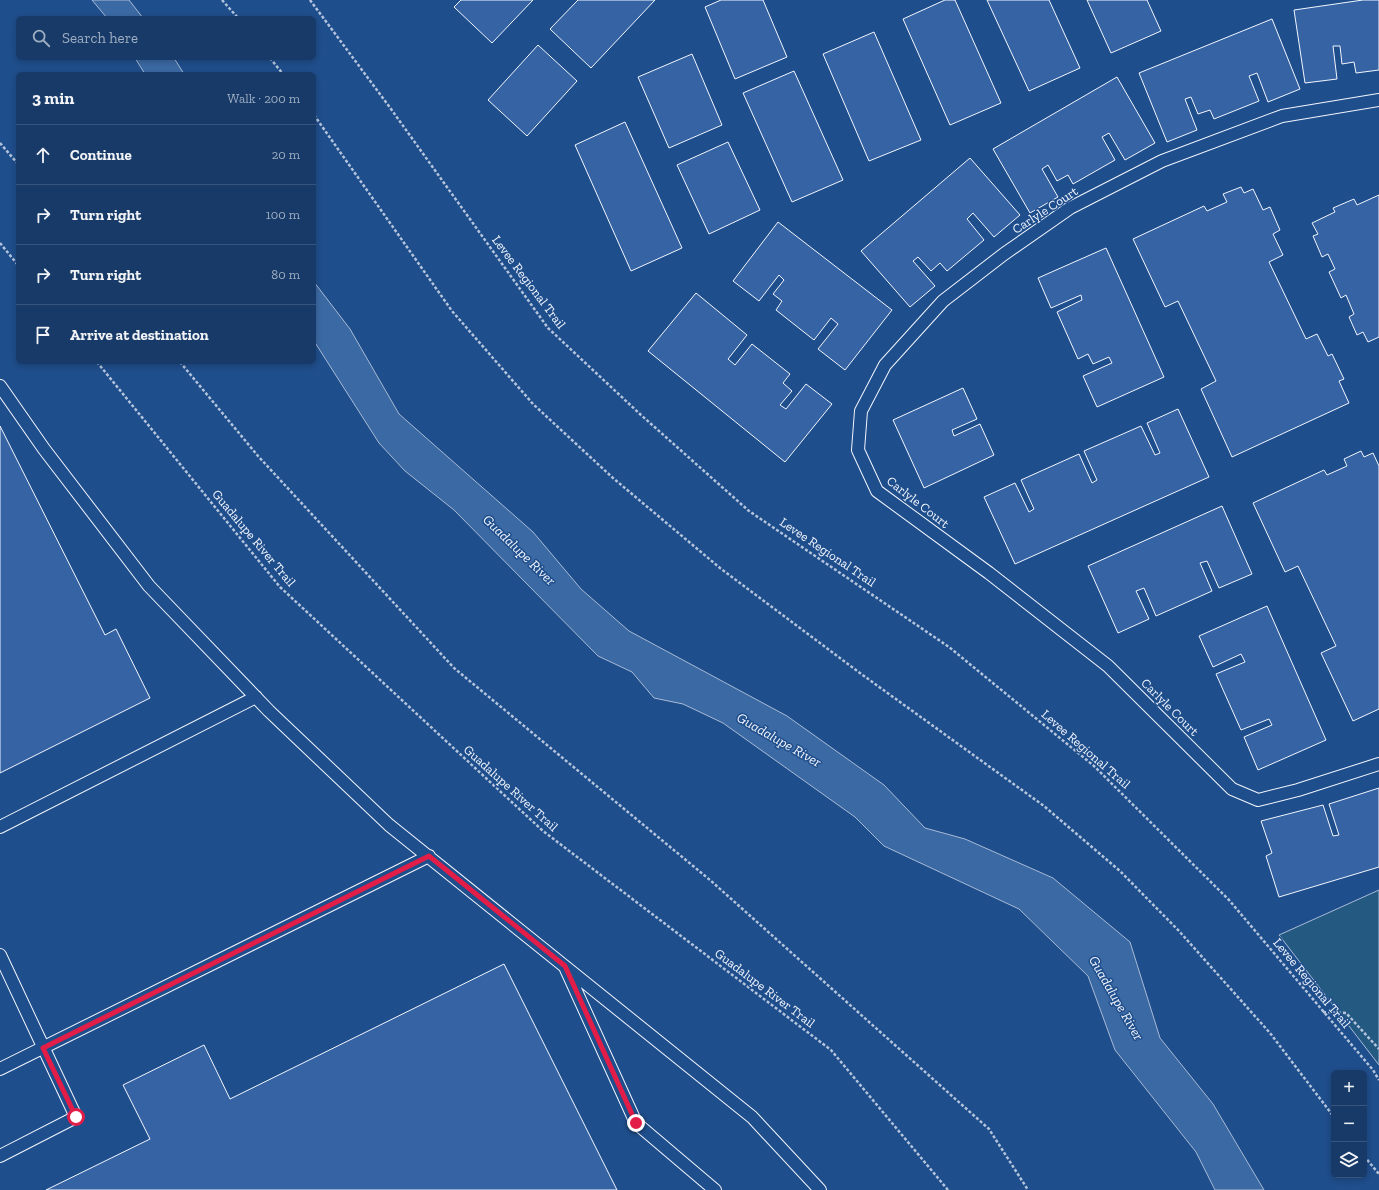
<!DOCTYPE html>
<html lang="en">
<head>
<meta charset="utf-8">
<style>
	body { margin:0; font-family:"Zilla Slab",serif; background:#20416f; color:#f1f3f6 }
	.controls { position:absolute; right:12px; bottom:12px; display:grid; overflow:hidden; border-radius:6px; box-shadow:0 2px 6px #0003 }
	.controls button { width:36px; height:36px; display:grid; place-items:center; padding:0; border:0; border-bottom:1px solid #36547d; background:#173a69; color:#f1f3f6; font:20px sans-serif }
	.stop { position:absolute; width:12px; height:12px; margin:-9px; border:3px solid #e11d48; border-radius:50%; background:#fff }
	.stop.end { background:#e11d48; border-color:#fff; box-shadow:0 1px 4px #0008 }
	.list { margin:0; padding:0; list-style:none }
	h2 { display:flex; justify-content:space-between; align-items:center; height:52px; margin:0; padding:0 16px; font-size:17px }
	h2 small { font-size:13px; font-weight:400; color:#9eadc0 }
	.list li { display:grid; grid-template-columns:26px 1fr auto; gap:12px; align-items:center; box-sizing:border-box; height:60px; padding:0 16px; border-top:1px solid #36547d }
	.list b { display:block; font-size:15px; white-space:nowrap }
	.list em { font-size:13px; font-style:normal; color:#9eadc0 }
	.icon { flex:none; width:22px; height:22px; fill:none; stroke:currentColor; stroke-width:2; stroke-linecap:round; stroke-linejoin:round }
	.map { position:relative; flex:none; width:1379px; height:1190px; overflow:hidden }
	.search { position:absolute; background:#173a69; box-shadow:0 2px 6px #0003; left:16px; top:16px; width:300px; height:44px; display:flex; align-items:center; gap:10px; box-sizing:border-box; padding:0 14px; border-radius:6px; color:#9eadc0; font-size:15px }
	.panel { position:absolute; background:#173a69; box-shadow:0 2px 6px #0003; left:16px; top:72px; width:300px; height:292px; border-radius:6px }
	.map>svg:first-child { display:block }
	.green { fill:#245a82; stroke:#a8bbd7 }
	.water { fill:#3b69a3; stroke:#a8bbd7 }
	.building { fill:#3563a3; stroke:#f2f6ff }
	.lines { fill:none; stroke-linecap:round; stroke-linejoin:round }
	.lane-casing { stroke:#f2f6ff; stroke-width:14 }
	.path { stroke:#b3c4dc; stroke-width:2.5; stroke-dasharray:3 2; stroke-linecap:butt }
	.lane { stroke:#1f4e8c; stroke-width:12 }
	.route { stroke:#e11d48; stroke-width:5 }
	.labels { text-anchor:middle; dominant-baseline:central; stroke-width:3; stroke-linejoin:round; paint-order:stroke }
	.street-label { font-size:13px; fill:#f2f6ff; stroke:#1f4e8c }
	.water-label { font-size:14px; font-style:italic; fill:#f2f6ff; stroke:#1f4e8c }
</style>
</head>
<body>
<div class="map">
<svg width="1379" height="1190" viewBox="0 0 1379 1190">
	<rect width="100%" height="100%" fill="#1f4e8c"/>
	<path class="green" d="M 1379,890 L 1379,1065 L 1279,935 Z"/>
	<path class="water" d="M 92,0 L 129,0 L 143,18 L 107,18 Z
		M 135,58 L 174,58 L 184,74 L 145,74 Z
		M 314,282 L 350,329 L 399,414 L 533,532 L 581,589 L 629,631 L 787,716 L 884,785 L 925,828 L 965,839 L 1053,878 L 1130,942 L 1160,1038 L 1213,1104 L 1264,1190 L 1215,1190 L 1196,1152 L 1115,1050 L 1088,976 L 1019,909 L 884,846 L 855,817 L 723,723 L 683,704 L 654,698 L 632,672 L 598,656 L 454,510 L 405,471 L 379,443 L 314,341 Z"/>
	<path class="building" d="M 461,0 L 533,0 L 492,43 L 454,7 Z
		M 578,0 L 655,0 L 591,68 L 550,29 Z
		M 721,0 L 763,0 L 787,57 L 735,79 L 705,7 Z
		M 945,0 L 955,0 L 1001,103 L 950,125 L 903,19 Z
		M 987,0 L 1049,0 L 1080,68 L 1029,91 Z
		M 1087,0 L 1147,0 L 1161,31 L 1111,53 Z
		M 1363,0 L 1379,0 L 1379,70 L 1356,73 L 1354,62 L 1342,64 L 1340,46 L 1333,46 L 1337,79 L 1305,83 L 1294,10 Z
		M 1272,19 L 1300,89 L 1268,102 L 1257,73 L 1249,76 L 1259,101 L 1214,119 L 1210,110 L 1198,114 L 1191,97 L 1185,99 L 1197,130 L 1167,142 L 1139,73 Z
		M 874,32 L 921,140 L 869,161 L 823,54 Z
		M 538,45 L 577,81 L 527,136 L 488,100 Z
		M 692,54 L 722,125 L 669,148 L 638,77 Z
		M 794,71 L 843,180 L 792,202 L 743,93 Z
		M 1117,77 L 1155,143 L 1125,160 L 1109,133 L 1102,137 L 1115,160 L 1073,184 L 1068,175 L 1057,181 L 1048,165 L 1042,169 L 1058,197 L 1030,213 L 993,149 Z
		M 625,122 L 682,248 L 631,271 L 575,145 Z
		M 728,142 L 760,210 L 709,234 L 677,165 Z
		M 970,158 L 1020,215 L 994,237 L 973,213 L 967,219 L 984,240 L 947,271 L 940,263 L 931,271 L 918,257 L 913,261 L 935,286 L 910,307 L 861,251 Z
		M 1241,187 L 1244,193 L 1253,189 L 1263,210 L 1270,207 L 1280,230 L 1273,234 L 1283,255 L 1269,262 L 1306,339 L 1317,334 L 1328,356 L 1332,354 L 1344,379 L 1339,381 L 1349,403 L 1232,457 L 1201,389 L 1216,381 L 1178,301 L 1165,307 L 1133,239 L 1204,206 L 1207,211 L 1227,202 L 1223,194 Z
		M 1379,195 L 1379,337 L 1368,342 L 1363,332 L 1357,335 L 1349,317 L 1354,314 L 1346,295 L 1341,298 L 1329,272 L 1335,269 L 1328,254 L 1322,257 L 1313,236 L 1318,234 L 1312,223 L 1335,212 L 1333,208 L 1354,199 L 1357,205 Z
		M 778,222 L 892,310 L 845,370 L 818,349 L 838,324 L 831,318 L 814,340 L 776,310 L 782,301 L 773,294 L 784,280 L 779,275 L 759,301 L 733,281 Z
		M 1106,248 L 1164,377 L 1097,407 L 1083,376 L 1112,363 L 1109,357 L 1093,364 L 1088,354 L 1078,359 L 1057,312 L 1082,300 L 1081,295 L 1051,308 L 1038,278 Z
		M 696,293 L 747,335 L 728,359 L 735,365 L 752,344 L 790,374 L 783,383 L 792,391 L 780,405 L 786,409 L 806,384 L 832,404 L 785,462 L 648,351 Z
		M 963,388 L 977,419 L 952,430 L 954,436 L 980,424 L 994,455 L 924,488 L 893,420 Z
		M 1178,409 L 1209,477 L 1015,564 L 984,497 L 1015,483 L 1029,512 L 1034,509 L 1021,480 L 1079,454 L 1092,483 L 1097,480 L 1084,451 L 1141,426 L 1155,455 L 1160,453 L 1147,423 Z
		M 0,426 L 105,635 L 116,629 L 150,698 L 0,773 Z
		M 1361,451 L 1364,457 L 1373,453 L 1379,466 L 1379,709 L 1353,721 L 1321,653 L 1336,646 L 1298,566 L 1285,572 L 1253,503 L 1324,470 L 1327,475 L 1347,466 L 1344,459 Z
		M 1222,506 L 1252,574 L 1219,588 L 1207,561 L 1200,563 L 1212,591 L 1156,616 L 1144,588 L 1136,591 L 1149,619 L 1118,633 L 1088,566 Z
		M 1267,606 L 1326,740 L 1258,770 L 1244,737 L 1272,725 L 1269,719 L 1241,730 L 1216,674 L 1245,662 L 1241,654 L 1213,667 L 1199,636 Z
		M 1379,788 L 1379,867 L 1279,897 L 1266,856 L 1272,853 L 1261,821 L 1323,805 L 1333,836 L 1339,835 L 1329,804 Z
		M 504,964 L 617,1190 L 46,1190 L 150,1139 L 123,1085 L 204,1045 L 230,1099 Z"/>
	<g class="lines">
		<g class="lane-casing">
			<path id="lane" d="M 1379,100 L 1282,116 L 1162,161 L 1070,208 L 1004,254 L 943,301 L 885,365 L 861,411 L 858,450 L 877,491 L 989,573 L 1108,666 L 1232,789 L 1258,800 L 1298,790 L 1379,764
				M 0,386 L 44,449 L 149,586 L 269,711 L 389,825 L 752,1117 L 820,1190
				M 0,827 L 256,697
				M 0,955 L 76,1117 L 0,1156
				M 566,969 L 636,1123 L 715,1190
				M 0,1069 L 429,856"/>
		</g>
		<path class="path" d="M 222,0 L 238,18
			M 310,0 L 391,109 L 548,328 L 641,415 L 749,511 L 949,647 L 1094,766 L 1229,900 L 1373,1070 L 1379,1080
			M 270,58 L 283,74
			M 314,115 L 452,311 L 533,404 L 613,478 L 720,568 L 864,676 L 1044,806 L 1120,871 L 1179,931 L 1270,1033 L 1334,1117
			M 0,143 L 18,164
			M 0,243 L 18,265
			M 97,362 L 280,587 L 543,831 L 831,1050 L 948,1190
			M 180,362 L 258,456 L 454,668 L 710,880 L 989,1129 L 1028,1190
			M 1323,1012 L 1346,1013 L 1379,1049
			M 1364,1156 L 1379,1174"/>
		<use href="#lane" class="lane"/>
	</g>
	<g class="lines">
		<path class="route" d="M 76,1117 L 43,1048 L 429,856 L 565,966 L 636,1123"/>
	</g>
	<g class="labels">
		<g class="street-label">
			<text transform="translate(1045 210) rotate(-33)">Carlyle Court</text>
			<text transform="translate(529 282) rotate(53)">Levee Regional Trail</text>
			<text transform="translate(918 502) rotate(38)">Carlyle Court</text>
			<text transform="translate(254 538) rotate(50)">Guadalupe River Trail</text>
			<text transform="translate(828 552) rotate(34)">Levee Regional Trail</text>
			<text transform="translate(1170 707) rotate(45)">Carlyle Court</text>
			<text transform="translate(1086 749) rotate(41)">Levee Regional Trail</text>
			<text transform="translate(511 788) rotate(42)">Guadalupe River Trail</text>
			<text transform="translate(1312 983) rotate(50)">Levee Regional Trail</text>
			<text transform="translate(765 988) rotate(37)">Guadalupe River Trail</text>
		</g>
		<g class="water-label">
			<text transform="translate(519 550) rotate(44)">Guadalupe River</text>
			<text transform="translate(779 740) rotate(30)">Guadalupe River</text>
			<text transform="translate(1116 998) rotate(60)">Guadalupe River</text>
		</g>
	</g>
</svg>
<div class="controls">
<button>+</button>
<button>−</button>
<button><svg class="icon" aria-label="layers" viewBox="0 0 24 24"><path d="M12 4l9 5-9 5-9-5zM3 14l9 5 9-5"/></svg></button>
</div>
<div class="stop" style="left:76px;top:1117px"></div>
<div class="stop end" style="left:636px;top:1123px"></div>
<div class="search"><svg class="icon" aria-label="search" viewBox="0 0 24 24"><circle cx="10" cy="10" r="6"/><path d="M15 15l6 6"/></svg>Search here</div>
<section class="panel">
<h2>3 min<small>Walk · 200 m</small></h2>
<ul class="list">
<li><svg class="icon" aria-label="ahead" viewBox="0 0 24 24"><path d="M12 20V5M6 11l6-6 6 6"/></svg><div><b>Continue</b></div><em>20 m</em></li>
<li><svg class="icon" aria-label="right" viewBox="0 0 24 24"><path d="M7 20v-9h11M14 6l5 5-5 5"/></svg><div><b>Turn right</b></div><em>100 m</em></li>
<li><svg class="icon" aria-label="right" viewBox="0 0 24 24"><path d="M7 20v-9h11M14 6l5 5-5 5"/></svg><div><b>Turn right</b></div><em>80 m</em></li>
<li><svg class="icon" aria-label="arrive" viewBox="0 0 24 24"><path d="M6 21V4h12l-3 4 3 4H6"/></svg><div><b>Arrive at destination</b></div></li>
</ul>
</section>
</div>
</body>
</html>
